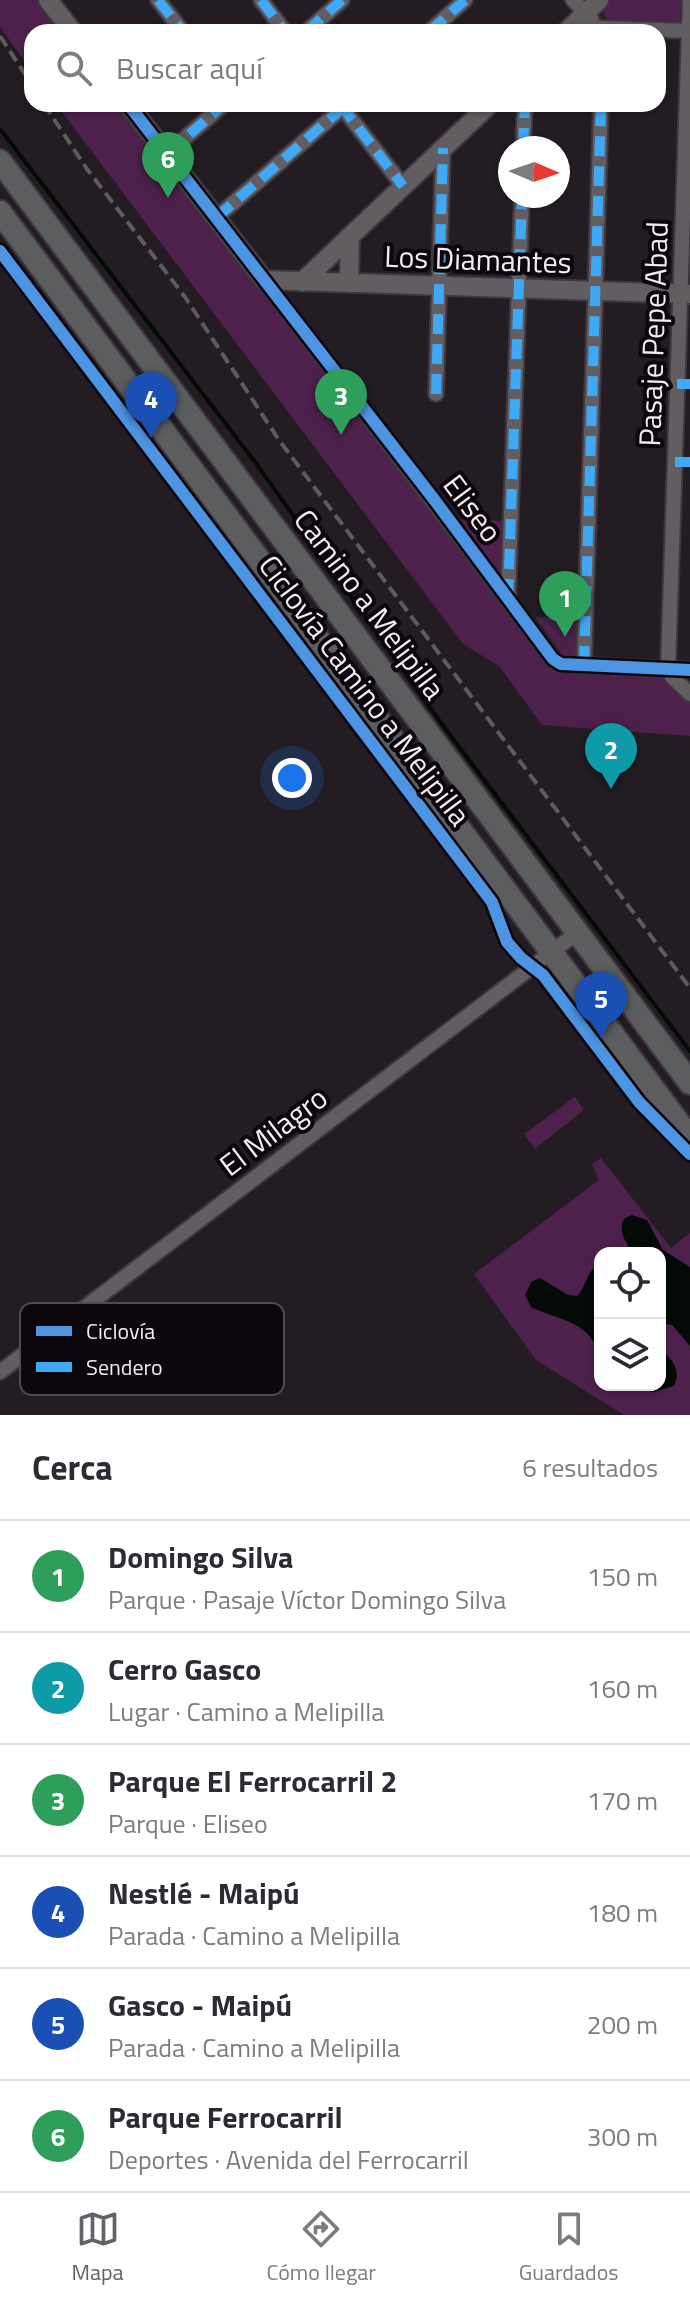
<!DOCTYPE html>
<html lang="es">
<head>
<meta charset="utf-8">
<style>
	body { margin:0; font-family:"Titillium Web",sans-serif; background:#f2f2f3; color:#2b2b33 }
	.controls { position:absolute; right:24px; bottom:24px; display:grid; overflow:hidden; border-radius:16px; box-shadow:0 2px 6px #0004 }
	.controls button { width:72px; height:72px; display:grid; place-items:center; padding:0; border:0; border-bottom:2px solid #e1e1e2; background:#fff; color:#2b2b33; font:40px sans-serif }
	.compass { position:absolute; left:498px; top:136px; width:72px; height:72px; border-radius:50%; background:#fff; box-shadow:0 2px 6px #0004; rotate:92deg }
	.you { position:absolute; left:292px; top:778px; width:28px; height:28px; margin:-20px; border:6px solid #fff; border-radius:50%; background:#1a73e8; box-shadow:0 0 0 12px #1a73e833 }
	.badge { display:grid; place-items:center; width:52px; height:52px; border-radius:50%; background:#646169; color:#fff; font-size:26px; font-weight:700 }
	.pin { position:absolute; translate:-50% -66px; filter:drop-shadow(0 2px 4px #0008) }
	.pin::after { content:''; position:absolute; top:42px; width:28px; height:24px; background:inherit; clip-path:polygon(0 0,100% 0,50% 100%) }
	.list { margin:0; padding:0; list-style:none }
	h2 { display:flex; justify-content:space-between; align-items:center; height:104px; margin:0; padding:0 32px; font-size:34px }
	h2 small { font-size:26px; font-weight:400; color:#7c7c81 }
	.list li { display:grid; grid-template-columns:52px 1fr auto; gap:24px; align-items:center; box-sizing:border-box; height:112px; padding:0 32px; border-top:2px solid #e1e1e2 }
	.list b { display:block; font-size:30px; white-space:nowrap }
	.list p { margin:0; font-size:26px; white-space:nowrap; color:#7c7c81 }
	.list em { font-size:26px; font-style:normal; color:#7c7c81 }
	.icon { flex:none; width:44px; height:44px; fill:none; stroke:currentColor; stroke-width:2; stroke-linecap:round; stroke-linejoin:round }
	.map { position:relative; flex:none; width:690px; height:1415px; overflow:hidden }
	.search { position:absolute; background:#fff; box-shadow:0 2px 6px #0004; left:24px; right:24px; top:24px; height:88px; display:flex; align-items:center; gap:20px; box-sizing:border-box; padding:0 28px; border-radius:24px; color:#7c7c81; font-size:30px }
	.sheet { height:776px; background:#fff }
	nav { display:flex; justify-content:space-around; align-items:center; box-sizing:border-box; height:112px; border-top:2px solid #e1e1e2; background:#fff; font-size:22px; color:#7c7c81 }
	nav a { display:grid; justify-items:center; gap:4px }
	nav .on { color:#646169 }
	.map>svg:first-child { display:block }
	.green { fill:#4e214d; fill-rule:evenodd }
	.water { fill:#040b07 }
	.lines { fill:none; stroke-linecap:round; stroke-linejoin:round }
	.stream { stroke:#040b07; stroke-width:4 }
	.minor-casing { stroke:#3e383e; stroke-width:18 }
	.tertiary-casing { stroke:#3e383e; stroke-width:22 }
	.primary-casing { stroke:#3e383e; stroke-width:26 }
	.minor { stroke:#615d61; stroke-width:14 }
	.tertiary { stroke:#615d61; stroke-width:18 }
	.primary { stroke:#5b5d5e; stroke-width:22 }
	.rail { stroke:#5f5a5f; stroke-width:4; stroke-dasharray:12 6; stroke-linecap:butt }
	.quiet { stroke:#3fa9f5; stroke-width:10; stroke-dasharray:20 10; stroke-linecap:butt }
	.cycleway-casing { stroke:#0c070c; stroke-width:17 }
	.cycleway { stroke:#4d94e3; stroke-width:12 }
	.labels { text-anchor:middle; dominant-baseline:central; stroke-width:8; stroke-linejoin:round; paint-order:stroke }
	.street-label { font-size:30px; fill:#f3eaf2; stroke:#0c070c }
	.key { fill:#0c070c; stroke:#514b51; stroke-width:2 }
	.key-label { font-size:22px; fill:#f3eaf2 }
</style>
</head>
<body>
<div class="map">
<svg width="690" height="1415" viewBox="0 0 690 1415">
	<rect width="100%" height="100%" fill="#231d23"/>
	<path class="green" d="M 0,0 L 38,0 L 63,32 L 32,32 L 32,71 L 0,27 Z
		M 603,0 L 681,0 L 680,22 L 610,20 L 604,16 Z
		M 56,104 L 120,104 L 552,665 L 661,672 L 690,701 L 690,736 L 542,725 L 499,666 L 463,644 Z
		M 460,519 L 505,521 L 502,577 Z
		M 535,617 L 581,619 L 580,657 L 563,656 Z
		M 575,1097 L 584,1110 L 535,1149 L 524,1134 Z
		M 601,1158 L 671,1248 L 690,1233 L 690,1415 L 624,1415 L 536,1360 L 474,1274 L 599,1180 L 592,1164 ZM 600,1253 L 660,1253 L 660,1385 L 600,1385 Z
		M 269,1324 L 285,1346 L 231,1387 L 215,1365 Z"/>
	<path class="water" d="M 632,1215 L 647,1220 L 663,1250 L 690,1267 L 690,1346 L 672,1325 L 660,1323 L 660,1253 L 632,1251 C 625,1242 617,1229 625,1218 Z
		M 600,1264 L 600,1354 C 585,1318 561,1322 531,1307 L 525,1295 L 531,1282 L 540,1278 L 568,1295 L 577,1296 C 587,1287 585,1271 600,1264 Z
		M 660,1348 C 671,1359 682,1369 674,1386 L 654,1392 L 622,1385 L 660,1385 Z"/>
	<g class="lines">
		<path class="stream" d="M 0,129 L 255,462 L 441,723 L 690,1051"/>
		<g class="minor-casing">
			<path id="minor" d="M 158,0 L 183,32
				M 261,0 L 285,32
				M 573,0 L 592,20
				M 571,27 L 690,31
				M 306,32 L 342,0
				M 429,32 L 465,0
				M 340,104 L 403,186
				M 523,148 L 525,104
				M 167,154 L 224,104
				M 216,218 L 347,104
				M 264,280 L 553,659 L 561,664 L 690,670
				M 436,394 L 443,148
				M 508,599 L 522,196
				M 584,666 L 601,104
				M 668,669 L 690,0
				M 668,669 L 672,677 L 690,694
				M 0,1372 L 578,932"/>
		</g>
		<g class="tertiary-casing">
			<path id="tertiary" d="M 48,0 L 73,32
				M 566,32 L 599,0
				M 128,104 L 264,280 L 690,294
				M 302,282 L 490,104
				M 349,283 L 350,237"/>
		</g>
		<g class="primary-casing">
			<path id="primary" d="M 0,161 L 690,1083
				M 0,212 L 690,1138"/>
		</g>
		<use href="#minor" class="minor"/>
		<use href="#tertiary" class="tertiary"/>
		<use href="#primary" class="primary"/>
		<path class="rail" d="M 0,36 L 32,85
			M 44,104 L 87,169 L 185,297 L 279,440 L 690,988"/>
		<path class="quiet" d="M 158,0 L 183,32
			M 261,0 L 285,32
			M 306,32 L 342,0
			M 429,32 L 465,0
			M 604,32 L 604,28
			M 340,104 L 403,186
			M 523,148 L 525,104
			M 167,154 L 224,104
			M 216,218 L 347,104
			M 677,384 L 690,384
			M 436,394 L 443,148
			M 675,462 L 690,462
			M 508,599 L 522,196
			M 584,666 L 601,104"/>
		<g class="cycleway-casing">
			<path id="cycleway" d="M 128,104 L 433,498 L 553,659 L 561,664 L 690,670
				M 0,251 L 492,902 L 507,942 L 521,958 L 543,975 L 639,1102 L 690,1154"/>
		</g>
		<use href="#cycleway" class="cycleway"/>
	</g>
	<g class="labels">
		<g class="street-label">
			<text transform="translate(478 259) rotate(2)">Los Diamantes</text>
			<text transform="translate(653 334) rotate(-88)">Pasaje Pepe Abad</text>
			<text transform="translate(473 508) rotate(53)">Eliseo</text>
			<text transform="translate(370 604) rotate(53)">Camino a Melipilla</text>
			<text transform="translate(365 690) rotate(53)">Ciclovía Camino a Melipilla</text>
			<text transform="translate(273 1131) rotate(-37)">El Milagro</text>
		</g>
	</g>
	<rect x="20" y="1303" width="264" height="92" rx="12" class="key"/>
	<rect x="36" y="1326" width="36" height="10" fill="#4d94e3"/>
	<rect x="36" y="1362" width="36" height="10" fill="#3fa9f5"/>
	<g class="key-label">
		<text x="86" y="1339">Ciclovía</text>
		<text x="86" y="1375">Sendero</text>
	</g>
</svg>
<div class="controls">
<button><svg class="icon" aria-label="locate" viewBox="0 0 24 24"><circle cx="12" cy="12" r="6"/><path d="M12 2v4M12 18v4M2 12h4M18 12h4"/></svg></button>
<button><svg class="icon" aria-label="layers" viewBox="0 0 24 24"><path d="M12 4l9 5-9 5-9-5zM3 14l9 5 9-5"/></svg></button>
</div>
<svg class="compass" viewBox="-18 -18 36 36"><path d="M0-13l5 13h-10z" fill="#e53935"/><path d="M0 13l5-13h-10z" fill="#7c7c81"/></svg>
<div class="you"></div>
<div class="pin badge" style="left:565px;top:637px;background:#2e9e5b">1</div>
<div class="pin badge" style="left:611px;top:789px;background:#0f9aa8">2</div>
<div class="pin badge" style="left:341px;top:435px;background:#2e9e5b">3</div>
<div class="pin badge" style="left:151px;top:438px;background:#1a4fb4">4</div>
<div class="pin badge" style="left:601px;top:1038px;background:#1a4fb4">5</div>
<div class="pin badge" style="left:168px;top:198px;background:#2e9e5b">6</div>
<div class="search"><svg class="icon" aria-label="search" viewBox="0 0 24 24"><circle cx="10" cy="10" r="6"/><path d="M15 15l6 6"/></svg>Buscar aquí</div>
</div>
<section class="sheet">
<h2>Cerca<small>6 resultados</small></h2>
<ul class="list">
<li><span class="badge" style="background:#2e9e5b">1</span><div><b>Domingo Silva</b><p>Parque · Pasaje Víctor Domingo Silva</p></div><em>150 m</em></li>
<li><span class="badge" style="background:#0f9aa8">2</span><div><b>Cerro Gasco</b><p>Lugar · Camino a Melipilla</p></div><em>160 m</em></li>
<li><span class="badge" style="background:#2e9e5b">3</span><div><b>Parque El Ferrocarril 2</b><p>Parque · Eliseo</p></div><em>170 m</em></li>
<li><span class="badge" style="background:#1a4fb4">4</span><div><b>Nestlé - Maipú</b><p>Parada · Camino a Melipilla</p></div><em>180 m</em></li>
<li><span class="badge" style="background:#1a4fb4">5</span><div><b>Gasco - Maipú</b><p>Parada · Camino a Melipilla</p></div><em>200 m</em></li>
<li><span class="badge" style="background:#2e9e5b">6</span><div><b>Parque Ferrocarril</b><p>Deportes · Avenida del Ferrocarril</p></div><em>300 m</em></li>
</ul>
</section>
<nav>
<a class="on"><svg class="icon" aria-label="map" viewBox="0 0 24 24"><path d="M3 6l6-2 6 2 6-2v14l-6 2-6-2-6 2zM9 4v14M15 6v14"/></svg>Mapa</a>
<a><svg class="icon" aria-label="directions" viewBox="0 0 24 24"><path d="M12 3l9 9-9 9-9-9zM9 14v-3h6M13 9l2 2-2 2"/></svg>Cómo llegar</a>
<a><svg class="icon" aria-label="saved" viewBox="0 0 24 24"><path d="M7 4h10v16l-5-4-5 4z"/></svg>Guardados</a>
</nav>
</body>
</html>
